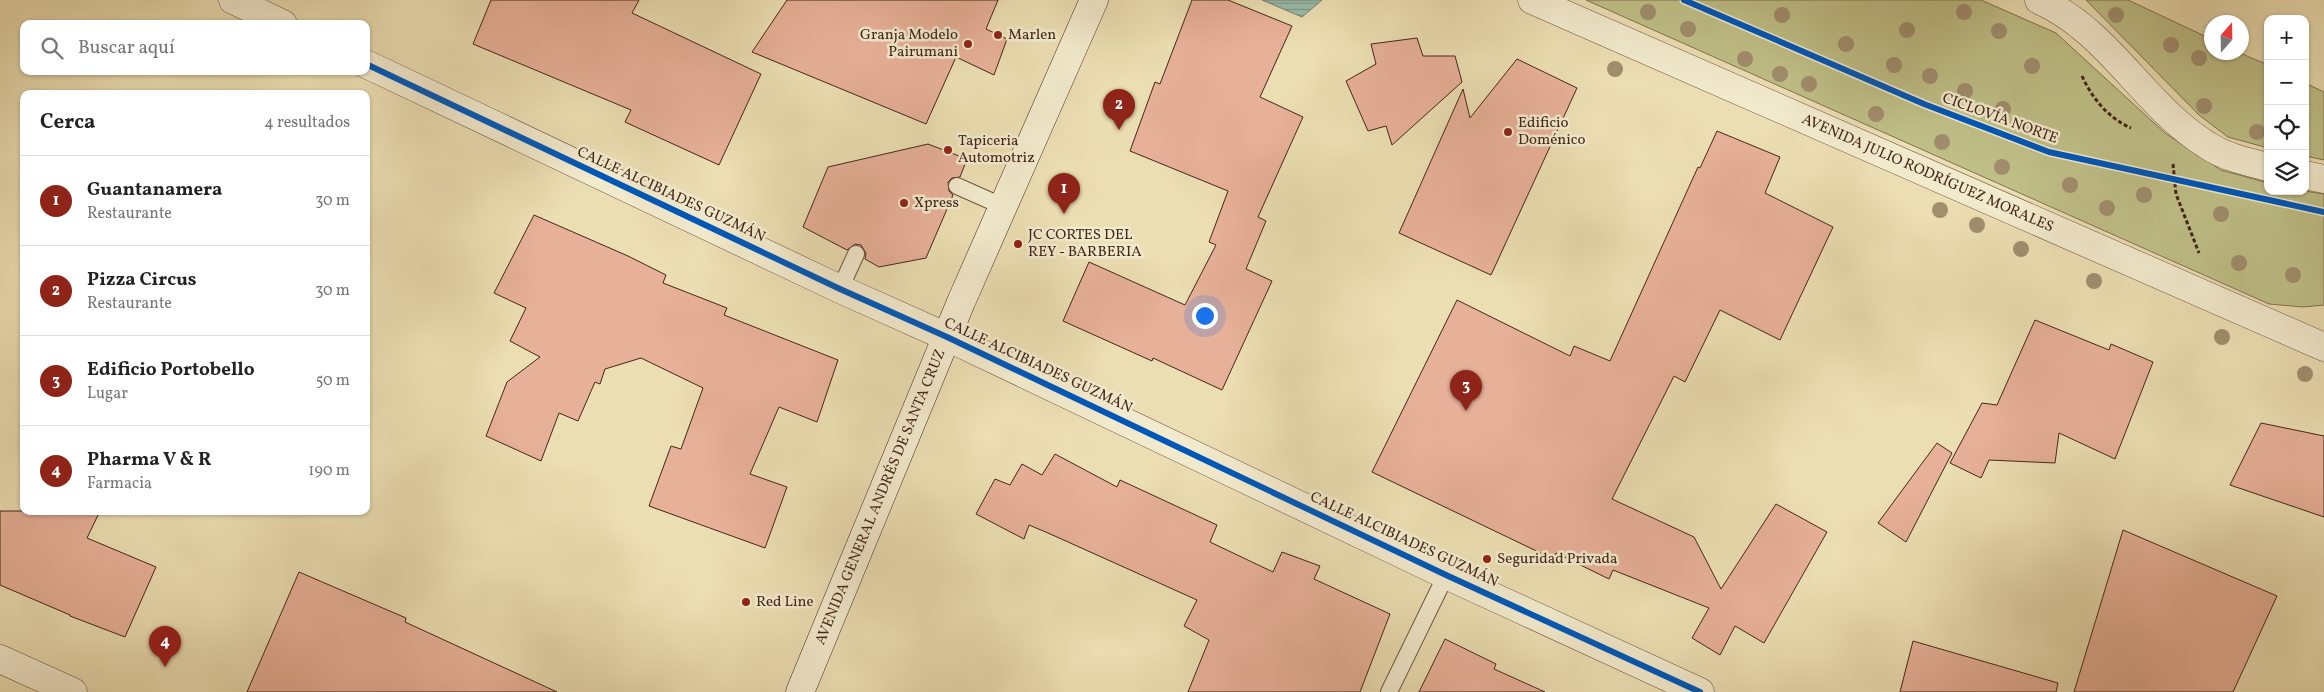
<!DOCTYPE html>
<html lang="es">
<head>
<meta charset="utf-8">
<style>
	body { margin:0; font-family:Vollkorn,serif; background:#f6f6f6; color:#222 }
	.controls { position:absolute; right:15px; top:15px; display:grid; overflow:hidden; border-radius:10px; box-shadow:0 1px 4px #0004 }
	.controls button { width:45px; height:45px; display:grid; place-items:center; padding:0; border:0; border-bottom:1px solid #e0e0e0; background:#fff; color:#222; font:25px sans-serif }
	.compass { position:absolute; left:2204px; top:15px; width:45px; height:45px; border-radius:50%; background:#fff; box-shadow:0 1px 4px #0004; rotate:20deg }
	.you { position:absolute; left:1204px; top:315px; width:18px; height:18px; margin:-12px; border:4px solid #fff; border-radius:50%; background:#1a73e8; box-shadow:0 0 0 8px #1a73e833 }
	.badge { display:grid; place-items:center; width:32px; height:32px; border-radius:50%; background:#8f2418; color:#fff; font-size:16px; font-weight:700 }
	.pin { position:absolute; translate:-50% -41px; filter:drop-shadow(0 1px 2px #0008) }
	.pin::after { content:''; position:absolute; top:26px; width:18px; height:15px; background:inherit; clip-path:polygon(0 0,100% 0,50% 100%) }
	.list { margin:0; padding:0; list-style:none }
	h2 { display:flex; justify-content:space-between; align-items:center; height:65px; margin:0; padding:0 20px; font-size:21px }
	h2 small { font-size:16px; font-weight:400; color:#767676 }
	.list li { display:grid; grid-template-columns:32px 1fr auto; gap:15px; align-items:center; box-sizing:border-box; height:90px; padding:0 20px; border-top:1px solid #e0e0e0 }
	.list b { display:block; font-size:19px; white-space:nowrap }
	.list p { margin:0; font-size:16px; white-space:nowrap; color:#767676 }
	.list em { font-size:16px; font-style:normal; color:#767676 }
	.icon { flex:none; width:28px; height:28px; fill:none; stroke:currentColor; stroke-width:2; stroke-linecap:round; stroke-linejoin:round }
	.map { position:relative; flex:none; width:2324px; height:692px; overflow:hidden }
	.search { position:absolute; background:#fff; box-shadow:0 1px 4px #0004; left:20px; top:20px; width:350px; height:55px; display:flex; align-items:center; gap:12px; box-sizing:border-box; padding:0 18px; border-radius:10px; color:#767676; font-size:19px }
	.panel { position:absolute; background:#fff; box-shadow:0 1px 4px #0004; left:20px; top:90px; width:350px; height:425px; border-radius:10px }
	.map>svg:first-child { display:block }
	.green { fill:#bfbf87; stroke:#827250 }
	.water { fill:url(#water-rules); stroke:#768071 }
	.building { fill:#e7b098; stroke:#442619 }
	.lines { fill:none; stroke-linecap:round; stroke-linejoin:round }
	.service-casing { stroke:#6e543f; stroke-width:18 }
	.minor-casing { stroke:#6e543f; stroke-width:29 }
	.tertiary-casing { stroke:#6e543f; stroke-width:29 }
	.secondary-casing { stroke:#442619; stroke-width:29 }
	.path { stroke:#442619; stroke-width:3; stroke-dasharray:4 2.5; stroke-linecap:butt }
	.service { stroke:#f2eacd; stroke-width:16 }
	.minor { stroke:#f2eacd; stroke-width:28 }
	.tertiary { stroke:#f2eacd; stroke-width:28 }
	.secondary { stroke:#f2eacd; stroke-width:28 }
	.cycleway-casing { stroke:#f2eacd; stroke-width:9 }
	.cycleway { stroke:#0057b8; stroke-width:6 }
	.tree { fill:#a08e6d }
	.poi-dot { fill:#8f2418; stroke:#f2eacd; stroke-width:2 }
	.labels { text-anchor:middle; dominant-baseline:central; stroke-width:5; stroke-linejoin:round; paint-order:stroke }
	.poi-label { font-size:15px; fill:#442619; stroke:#f2eacd; text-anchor:start }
	.street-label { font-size:15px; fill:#442619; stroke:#f2eacd }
</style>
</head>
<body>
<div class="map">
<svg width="2324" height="692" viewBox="0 0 2324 692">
	<defs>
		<pattern id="water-rules" width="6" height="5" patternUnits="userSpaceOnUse" patternTransform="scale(1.25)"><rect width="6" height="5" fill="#98bcab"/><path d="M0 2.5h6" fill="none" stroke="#7e998a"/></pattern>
	</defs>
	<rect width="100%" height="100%" fill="#ebdeb2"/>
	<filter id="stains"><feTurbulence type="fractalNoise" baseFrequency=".004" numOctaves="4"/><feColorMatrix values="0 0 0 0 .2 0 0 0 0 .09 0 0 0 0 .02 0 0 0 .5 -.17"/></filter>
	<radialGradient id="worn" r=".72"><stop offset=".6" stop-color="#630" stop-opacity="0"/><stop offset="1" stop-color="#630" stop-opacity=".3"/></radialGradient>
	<path class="green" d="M 1586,0 L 1981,0 L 2056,33 L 2165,133 L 2221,170 L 2268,183 L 2268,191 L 2305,191 L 2324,194 L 2324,305 L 2303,307 L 2269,304 Z
		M 2086,0 L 2128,0 L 2211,39 L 2212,52 L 2240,53 L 2268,65 L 2268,148 L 2228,137 L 2199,115 Z
		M 2305,83 L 2324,92 L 2324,160 L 2305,156 Z"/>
	<path class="water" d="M 1262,0 L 1322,0 L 1302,17 Z"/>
	<path class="building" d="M 491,0 L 639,0 L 632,13 L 761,74 L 719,165 L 625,122 L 631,110 L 473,44 Z
		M 787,0 L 998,0 L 986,29 L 1007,39 L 994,75 L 956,57 L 926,124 L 752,52 Z
		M 1192,0 L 1228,0 L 1292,26 L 1260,97 L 1303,117 L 1258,217 L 1266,221 L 1246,269 L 1272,281 L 1222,390 L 1153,358 L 1152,361 L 1063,321 L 1089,262 L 1185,305 L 1216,245 L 1209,242 L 1228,191 L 1130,151 L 1155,82 L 1160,84 Z
		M 1417,38 L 1423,56 L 1455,56 L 1462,82 L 1392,145 L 1386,126 L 1368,131 L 1346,81 L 1376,64 L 1371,44 Z
		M 1517,59 L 1577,88 L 1491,275 L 1399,233 L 1463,89 L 1470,118 Z
		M 1717,131 L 1780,157 L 1765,193 L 1833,227 L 1780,340 L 1720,310 L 1685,382 L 1674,376 L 1612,499 L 1694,537 L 1721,589 L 1776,504 L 1827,532 L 1764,643 L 1735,626 L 1720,655 L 1692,638 L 1709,608 L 1613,570 L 1609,579 L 1556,553 L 1553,559 L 1372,472 L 1457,300 L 1570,356 L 1574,346 L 1610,361 L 1698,167 L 1700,168 Z
		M 928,144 L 967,159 L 960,177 L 952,178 L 948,182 L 949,191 L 953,195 L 926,258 L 879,267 L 865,259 L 866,253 L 861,245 L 855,244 L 847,250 L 803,227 L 828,167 Z
		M 534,215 L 628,256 L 666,275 L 663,283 L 727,308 L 724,315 L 838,360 L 817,422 L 779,407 L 750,474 L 787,487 L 765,548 L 649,506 L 671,446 L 681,449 L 703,388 L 641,358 L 605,369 L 600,384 L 595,382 L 578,421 L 559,413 L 541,461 L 486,436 L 507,382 L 540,357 L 510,341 L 526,308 L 494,293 Z
		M 2035,320 L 2109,350 L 2111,344 L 2153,362 L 2115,459 L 2059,433 L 2055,463 L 1989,460 L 1981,478 L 1950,463 L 1982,403 L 1997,405 Z
		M 2261,423 L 2324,436 L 2324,517 L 2230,485 Z
		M 1937,443 L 1952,453 L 1906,542 L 1878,523 Z
		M 1055,454 L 1117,487 L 1120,480 L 1217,525 L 1210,542 L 1273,572 L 1282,552 L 1320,566 L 1314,579 L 1390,614 L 1360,692 L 1188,692 L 1209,640 L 1184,626 L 1197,600 L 1048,533 L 1029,525 L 1024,539 L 976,514 L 995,479 L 1010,485 L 1022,464 L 1042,475 Z
		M 0,511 L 100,511 L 87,538 L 156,567 L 125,637 L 70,616 L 70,615 L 0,585 Z
		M 2123,530 L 2277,596 L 2233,692 L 2074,692 Z
		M 299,572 L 406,618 L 405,622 L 557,692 L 247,692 Z
		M 1445,639 L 1496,664 L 1494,669 L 1545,692 L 1419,692 Z
		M 1913,641 L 2058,683 L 2056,692 L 1900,692 Z"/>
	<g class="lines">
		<g class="service-casing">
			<path id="service" d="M 957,186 L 1002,206
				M 840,289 L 856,254
				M 1389,692 L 1446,575"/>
		</g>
		<g class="minor-casing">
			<path id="minor" d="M 233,0 L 283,24
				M 366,64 L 840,289 L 947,337 L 1446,575 L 1700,692
				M 0,659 L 73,692"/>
		</g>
		<g class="tertiary-casing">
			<g id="tertiary">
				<path id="s1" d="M 1532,0 L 2324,347"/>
				<path d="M 2039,0 C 2109,31 2143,105 2207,145 C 2225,157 2247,162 2268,167"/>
				<path d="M 2305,175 L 2324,179"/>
			</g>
		</g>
		<g class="secondary-casing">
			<g id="secondary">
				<path id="s2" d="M 800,692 L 961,302 L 1094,0"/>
			</g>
		</g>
		<path class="path" d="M 2082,76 C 2092,98 2108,118 2131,128
			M 2173,164 L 2176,194 L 2199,253"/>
		<use href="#service" class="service"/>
		<use href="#minor" class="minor"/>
		<use href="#tertiary" class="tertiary"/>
		<use href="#secondary" class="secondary"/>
		<g class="cycleway-casing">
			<path id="cycleway" d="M 1684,0 L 1924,104 L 2049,152 L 2324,212
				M 366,64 L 840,289 L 947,337 L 1446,575 L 1700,692"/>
		</g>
		<use href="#cycleway" class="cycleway"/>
	</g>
	<g class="tree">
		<circle cx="1648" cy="12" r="8"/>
		<circle cx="1964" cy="12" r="8"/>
		<circle cx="1782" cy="15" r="8"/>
		<circle cx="2116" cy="15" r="8"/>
		<circle cx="1688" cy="29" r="8"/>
		<circle cx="1907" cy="30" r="8"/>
		<circle cx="1999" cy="31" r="8"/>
		<circle cx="1846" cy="44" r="8"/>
		<circle cx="2171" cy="45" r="8"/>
		<circle cx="2199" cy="58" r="8"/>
		<circle cx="1745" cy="59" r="8"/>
		<circle cx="1894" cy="65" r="8"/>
		<circle cx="2032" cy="66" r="8"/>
		<circle cx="1615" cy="69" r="8"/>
		<circle cx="1780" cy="74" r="8"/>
		<circle cx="1930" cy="76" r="8"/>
		<circle cx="1809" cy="84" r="8"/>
		<circle cx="1965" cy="91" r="8"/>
		<circle cx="2204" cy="106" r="8"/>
		<circle cx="2003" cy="109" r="8"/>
		<circle cx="1876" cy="114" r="8"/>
		<circle cx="2257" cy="132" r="8"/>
		<circle cx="1942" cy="142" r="8"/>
		<circle cx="2002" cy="167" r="8"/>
		<circle cx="2070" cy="185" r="8"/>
		<circle cx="2144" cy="195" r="8"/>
		<circle cx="2107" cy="208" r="8"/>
		<circle cx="1940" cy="210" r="8"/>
		<circle cx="2221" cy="214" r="8"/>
		<circle cx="1977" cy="225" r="8"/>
		<circle cx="2021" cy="249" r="8"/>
		<circle cx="2239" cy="263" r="8"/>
		<circle cx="2293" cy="275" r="8"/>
		<circle cx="2094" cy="281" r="8"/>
		<circle cx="2222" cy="337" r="8"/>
		<circle cx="2305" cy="374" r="8"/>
	</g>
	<g class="poi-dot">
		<circle cx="998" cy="35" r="5"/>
		<circle cx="968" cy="44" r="5"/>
		<circle cx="1508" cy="132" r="5"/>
		<circle cx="948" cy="150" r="5"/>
		<circle cx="904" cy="203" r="5"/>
		<circle cx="1018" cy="244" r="5"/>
		<circle cx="1487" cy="559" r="5"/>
		<circle cx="746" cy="602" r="5"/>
	</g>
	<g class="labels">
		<g class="poi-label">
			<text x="958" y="35" text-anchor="end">Granja Modelo<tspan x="958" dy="17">Pairumani</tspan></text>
			<text x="1008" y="35">Marlen</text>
			<text x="1518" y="123">Edificio<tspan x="1518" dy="17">Doménico</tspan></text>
			<text x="958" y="141">Tapiceria<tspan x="958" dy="17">Automotriz</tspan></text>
			<text x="914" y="203">Xpress</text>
			<text x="1028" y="235">JC CORTES DEL<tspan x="1028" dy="17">REY - BARBERIA</tspan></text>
			<text x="1497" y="559">Seguridad Privada</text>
			<text x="756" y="602">Red Line</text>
		</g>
		<g class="street-label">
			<text transform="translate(2000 119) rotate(20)">CICLOVÍA NORTE</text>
			<text stroke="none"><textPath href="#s1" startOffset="432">AVENIDA JULIO RODRÍGUEZ MORALES</textPath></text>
			<text transform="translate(671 195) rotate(25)">CALLE ALCIBIADES GUZMÁN</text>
			<text transform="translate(1038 366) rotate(25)">CALLE ALCIBIADES GUZMÁN</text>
			<text stroke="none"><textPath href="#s2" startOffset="211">AVENIDA GENERAL ANDRÉS DE SANTA CRUZ</textPath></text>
			<text transform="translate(1404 540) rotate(25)">CALLE ALCIBIADES GUZMÁN</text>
		</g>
	</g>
	<rect width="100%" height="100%" filter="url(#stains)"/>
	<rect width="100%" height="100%" fill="url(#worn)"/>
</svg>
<div class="controls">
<button>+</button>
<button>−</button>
<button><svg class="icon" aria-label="locate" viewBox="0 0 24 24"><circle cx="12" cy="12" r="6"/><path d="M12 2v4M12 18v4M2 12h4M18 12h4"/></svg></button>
<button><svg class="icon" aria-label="layers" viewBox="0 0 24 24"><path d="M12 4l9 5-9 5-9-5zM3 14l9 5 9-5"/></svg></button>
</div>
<svg class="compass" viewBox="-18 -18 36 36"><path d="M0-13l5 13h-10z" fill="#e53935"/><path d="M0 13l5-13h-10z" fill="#767676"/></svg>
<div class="you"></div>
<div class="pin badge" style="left:1064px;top:214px">1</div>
<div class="pin badge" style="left:1119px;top:130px">2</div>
<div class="pin badge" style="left:1466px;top:411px">3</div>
<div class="pin badge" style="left:165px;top:667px">4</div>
<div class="search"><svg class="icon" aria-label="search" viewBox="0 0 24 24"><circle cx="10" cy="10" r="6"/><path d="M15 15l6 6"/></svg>Buscar aquí</div>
<section class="panel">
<h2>Cerca<small>4 resultados</small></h2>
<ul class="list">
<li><span class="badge">1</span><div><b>Guantanamera</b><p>Restaurante</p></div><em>30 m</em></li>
<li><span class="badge">2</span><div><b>Pizza Circus</b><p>Restaurante</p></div><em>30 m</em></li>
<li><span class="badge">3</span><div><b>Edificio Portobello</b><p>Lugar</p></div><em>50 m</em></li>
<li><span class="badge">4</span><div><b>Pharma V &amp; R</b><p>Farmacia</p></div><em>190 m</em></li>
</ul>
</section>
</div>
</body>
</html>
